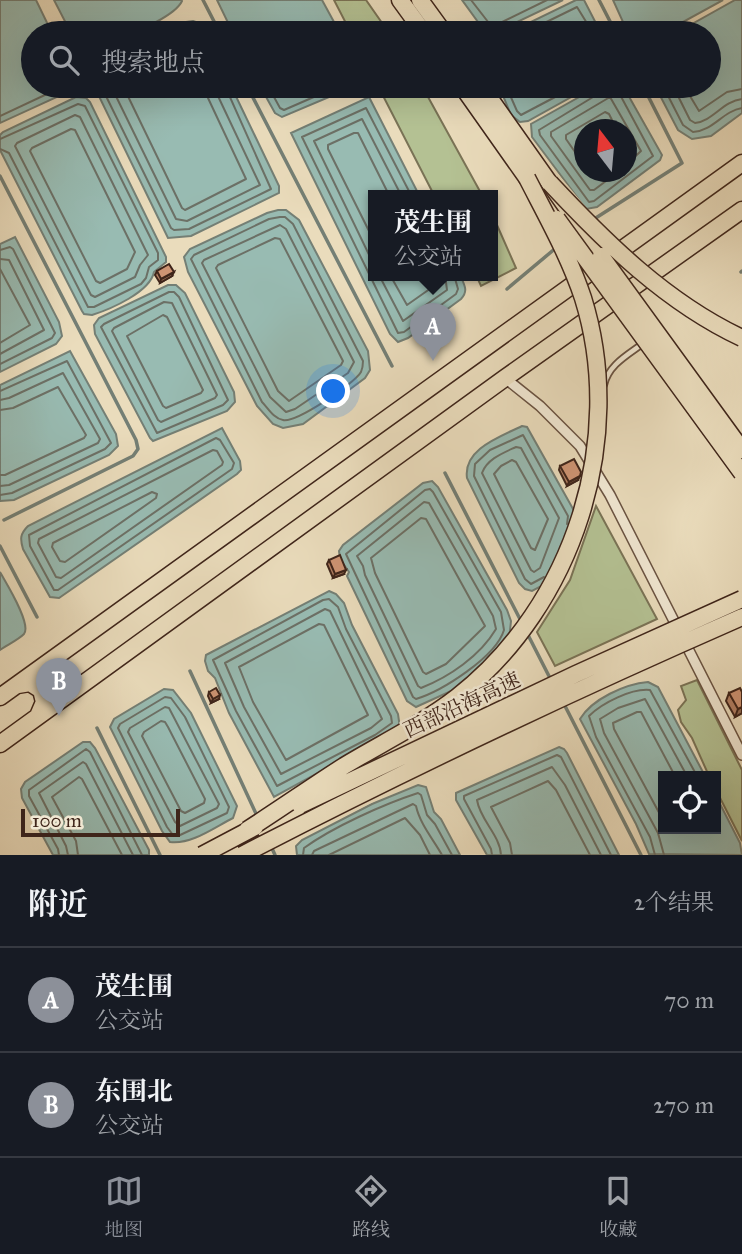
<!DOCTYPE html>
<html lang="zh">
<head>
<meta charset="utf-8">
<style>
	body { margin:0; font-family:"IM FELL Great Primer","Noto Serif SC",serif; background:#242831; color:#f1f3f6 }
	.controls { position:absolute; right:21px; bottom:21px; display:grid; overflow:hidden; border-radius:0px; box-shadow:0 7px 28px #0002 }
	.controls button { width:63px; height:63px; display:grid; place-items:center; padding:0; border:0; border-bottom:2px solid #363941; background:#171b24; color:#f1f3f6; font:35px sans-serif }
	.compass { position:absolute; left:574px; top:119px; width:63px; height:63px; border-radius:50%; background:#171b24; box-shadow:0 7px 28px #0002; rotate:344deg }
	.scale { position:absolute; left:21px; bottom:18px; width:159px; box-sizing:border-box; padding-left:7px; border:4px solid #3f251a; border-top:0; font-size:19px; line-height:24px; white-space:nowrap; color:#3f251a; -webkit-text-stroke:5px #f1e8d3; paint-order:stroke }
	.you { position:absolute; left:334px; top:392px; width:24px; height:24px; margin:-18px; border:5px solid #fff; border-radius:50%; background:#1a73e8; box-shadow:0 0 0 10px #1a73e833 }
	.badge { display:grid; place-items:center; width:46px; height:46px; border-radius:50%; background:#8c9099; color:#fff; font-size:23px; font-weight:700 }
	.pin { position:absolute; translate:-50% -58px; filter:drop-shadow(0 2px 4px #0008) }
	.pin::after { content:''; position:absolute; top:37px; width:24px; height:21px; background:inherit; clip-path:polygon(0 0,100% 0,50% 100%) }
	.popup { position:absolute; left:368px; top:190px; width:130px; height:91px; box-sizing:border-box; display:grid; place-content:center; border-radius:0px; background:#171b24; filter:drop-shadow(0 2px 5px #0005); font-size:23px; white-space:nowrap; color:#9ea1a6 }
	.popup b { font-size:26px; color:#f1f3f6 }
	.popup::after { content:''; position:absolute; left:50%; top:100%; margin-left:-14px; border:14px solid transparent; border-top-color:#171b24 }
	.list { margin:0; padding:0; list-style:none }
	h2 { display:flex; justify-content:space-between; align-items:center; height:91px; margin:0; padding:0 28px; font-size:30px }
	h2 small { font-size:23px; font-weight:400; color:#9ea1a6 }
	.list li { display:grid; grid-template-columns:46px 1fr auto; gap:21px; align-items:center; box-sizing:border-box; height:105px; padding:0 28px; border-top:2px solid #363941 }
	.list b { display:block; font-size:26px; white-space:nowrap }
	.list p { margin:0; font-size:23px; white-space:nowrap; color:#9ea1a6 }
	.list em { font-size:23px; font-style:normal; color:#9ea1a6 }
	.icon { flex:none; width:38px; height:38px; fill:none; stroke:currentColor; stroke-width:2; stroke-linecap:round; stroke-linejoin:round }
	.map { position:relative; flex:none; width:742px; height:855px; overflow:hidden }
	.search { position:absolute; background:#171b24; box-shadow:0 7px 28px #0002; left:21px; right:21px; top:21px; height:77px; display:flex; align-items:center; gap:18px; box-sizing:border-box; padding:0 24px; border-radius:38px; color:#9ea1a6; font-size:26px }
	.sheet { height:301px; background:#171b24 }
	nav { display:flex; justify-content:space-around; align-items:center; box-sizing:border-box; height:98px; border-top:2px solid #363941; background:#171b24; font-size:19px; color:#9ea1a6 }
	nav a { display:grid; justify-items:center; gap:4px }
	nav .on { color:#8c9099 }
	.map>svg:first-child { display:block }
	.green { fill:#b4c193; stroke:#7a7356; stroke-width:2 }
	.water { fill:#98bbb2; stroke:#747f75; stroke-width:2; fill-rule:evenodd }
	.pier { fill:#eadcbc }
	.lines { fill:none; stroke-linecap:round; stroke-linejoin:round }
	.shore { stroke:#6c7066; stroke-width:2 }
	.stream { stroke:#747f75; stroke-width:3.5 }
	.lane-casing { stroke:#6a5342; stroke-width:8 }
	.street-casing { stroke:#6a5342; stroke-width:12 }
	.highway-casing { stroke:#3f251a; stroke-width:19 }
	.lane { stroke:#f1e8d3; stroke-width:4.5 }
	.street { stroke:#f1e8d3; stroke-width:9 }
	.highway { stroke:#eadcbc; stroke-width:16 }
	.highway-bridge-casing { stroke:#3f251a; stroke-width:19; stroke-linecap:butt }
	.highway-bridge { stroke:#eadcbc; stroke-width:16 }
	.wall { fill:#b17f63; stroke:#3f251a; stroke-width:2 }
	.shaded-wall { fill:#906850; stroke:#3f251a; stroke-width:2 }
	.building { fill:#ce9473; stroke:#3f251a; stroke-width:2 }
	.labels { text-anchor:middle; dominant-baseline:central; stroke-width:5; stroke-linejoin:round; paint-order:stroke }
	.street-label { font-size:21px; fill:#3f251a; stroke:#f1e8d3 }
</style>
</head>
<body>
<div class="map">
<svg width="742" height="855" viewBox="0 0 742 855">
	<rect width="100%" height="100%" fill="#eadcbc"/>
	<filter id="stains"><feTurbulence type="fractalNoise" baseFrequency=".00286" numOctaves="4"/><feColorMatrix values="0 0 0 0 .2 0 0 0 0 .09 0 0 0 0 .02 0 0 0 .5 -.17"/></filter>
	<radialGradient id="worn" r=".72"><stop offset=".6" stop-color="#630" stop-opacity="0"/><stop offset="1" stop-color="#630" stop-opacity=".3"/></radialGradient>
	<path class="green" d="M 334,0 L 366,0 L 389,33 L 351,33 Z
		M 378,86 L 422,86 L 482,195 L 434,195 Z
		M 493,216 L 516,268 L 481,286 L 476,275 L 492,275 Z
		M 596,506 L 657,619 L 555,666 L 537,632 L 570,580 Z
		M 697,680 L 742,770 L 742,841 L 716,790 L 716,776 L 709,776 L 692,738 L 681,722 L 678,710 L 686,700 L 681,686 Z"/>
	<path class="water" d="M 0,0 L 36,0 L 52,33 L 33,33 L 33,86 L 75,86 L 70,91 L 0,123 Z
		M 54,0 L 181,0 L 182,1 C 176,14 140,32 126,33 C 108,35 89,33 71,33 Z
		M 217,0 L 322,0 L 340,33 L 233,33 Z
		M 462,0 L 563,0 L 494,33 L 486,33 Z
		M 576,0 L 584,0 L 601,33 L 508,33 Z
		M 613,0 L 723,0 L 663,33 L 628,33 Z
		M 735,0 L 742,0 L 742,113 L 711,136 L 692,139 L 678,130 L 655,86 L 709,86 L 709,33 L 676,33 Z
		M 193,21 L 199,23 L 205,33 L 162,33 L 186,22 Z
		M 94,86 L 231,86 L 279,186 L 279,193 L 191,236 L 168,238 Z
		M 260,86 L 355,86 L 282,117 L 275,113 Z
		M 499,86 L 591,86 L 528,121 L 520,122 L 511,115 Z
		M 599,86 L 623,86 L 662,155 L 660,160 L 597,207 L 586,209 L 532,137 L 531,124 ZM 584,130 L 626,130 L 626,172 L 584,172 Z
		M 76,97 L 86,98 L 90,102 L 166,257 L 166,262 L 154,272 C 150,292 111,309 92,315 L 84,314 L 82,311 L 0,150 L 0,135 L 3,132 Z
		M 369,97 L 419,195 L 374,195 L 374,275 L 460,275 C 464,284 469,291 461,299 L 408,338 L 398,342 L 390,334 L 291,133 Z
		M 278,210 L 286,210 L 299,220 L 368,351 L 370,370 L 365,378 L 303,424 L 283,428 L 273,424 L 257,406 L 188,272 L 184,257 L 190,249 L 267,213 Z
		M 15,237 L 59,322 L 62,336 L 56,344 L 0,372 L 0,244 Z
		M 168,285 L 176,285 L 185,293 L 234,392 L 235,402 L 227,411 L 153,441 L 150,438 L 95,334 L 94,325 L 99,318 Z
		M 70,351 L 116,434 L 118,446 L 109,455 L 14,500 L 0,501 L 0,385 Z
		M 522,426 L 527,427 L 577,516 L 551,581 L 532,591 L 525,589 L 519,583 L 467,478 C 463,449 500,437 522,426 Z
		M 222,428 L 240,461 L 241,470 L 237,474 L 59,598 L 50,597 L 23,549 C 20,539 20,534 28,526 Z
		M 432,481 L 438,487 L 507,610 L 511,621 L 509,639 L 460,687 L 416,707 L 407,701 L 347,576 L 349,572 L 340,559 L 339,551 L 343,545 L 423,483 Z
		M 0,572 C 6,583 32,624 24,634 C 18,640 7,645 0,650 Z
		M 329,591 L 336,594 L 344,603 L 352,625 L 398,714 L 400,728 L 274,797 L 229,713 L 215,678 L 208,671 L 205,661 L 206,655 Z
		M 648,682 L 658,687 L 705,776 L 663,776 L 663,829 L 716,829 L 716,796 L 740,843 L 742,855 L 649,854 L 636,824 L 580,719 C 592,699 625,684 648,682 Z
		M 164,689 L 173,690 L 191,713 L 237,806 L 233,818 C 215,827 191,845 170,842 L 162,831 L 110,727 L 114,719 Z
		M 83,742 L 90,742 L 95,748 L 149,850 L 149,855 L 53,855 L 22,798 L 21,789 L 25,782 Z
		M 559,747 L 564,749 L 567,753 L 619,855 L 487,855 L 456,800 L 456,793 Z
		M 418,785 L 426,787 L 434,812 L 441,819 L 460,855 L 297,855 L 296,846 L 302,840 L 372,804 Z"/>
	<path class="pier" d="M 529,137 L 553,168 L 591,213 L 579,208 Z
		M 401,788 L 295,841 L 345,813 Z"/>
	<g class="lines">
		<path class="shore" d="M 471,0 L 492,27 L 547,0
			M 524,33 L 577,7 L 593,33
			M 101,86 L 171,228 L 174,230 L 189,229 L 271,189 L 225,86
			M 111,86 L 176,219 L 187,221 L 260,185 L 217,94 L 216,86
			M 123,86 L 182,208 L 185,210 L 246,179 L 208,98 L 205,86
			M 268,86 L 280,108 L 284,110 L 339,86
			M 506,86 L 517,111 L 521,115 L 576,86
			M 601,86 L 598,94 L 539,130 L 540,135 L 589,202 L 594,201 L 653,156 L 618,91 L 617,86
			M 663,86 L 683,125 L 693,132 C 713,131 723,111 742,108
			M 673,86 L 690,120 L 695,123 C 713,121 723,101 742,99
			M 684,86 L 699,111 L 727,92 L 742,89
			M 75,115 L 80,117 L 148,255 L 140,265 L 135,277 L 95,297 L 91,295 L 15,146 L 17,143 Z
			M 0,116 L 64,86
			M 71,129 L 75,130 L 135,252 L 127,269 L 100,283 L 96,281 L 30,151 L 32,148 Z
			M 0,139 L 78,104 L 85,106 L 158,253 L 158,260 L 149,267 L 146,278 L 141,284 L 94,307 L 88,307 L 9,153 L 0,149
			M 584,165 L 566,139 L 566,135 L 605,112 L 609,114 L 617,130
			M 618,172 L 594,190 L 590,190 L 551,136 L 551,132 L 610,97 L 641,151 L 626,165
			M 411,195 L 366,108 L 302,137 L 398,333 L 404,332 L 456,294 L 458,289 L 454,275
			M 280,217 L 285,217 L 293,224 L 363,361 C 363,366 363,367 361,372 C 354,384 296,423 283,420 C 274,419 268,408 262,402 L 191,259 L 194,255 L 269,219 Z
			M 280,225 L 286,229 L 354,362 L 348,373 L 295,409 L 286,412 L 270,397 L 202,263 L 204,260 Z
			M 275,238 L 280,239 L 343,361 L 341,365 L 289,401 L 278,391 L 216,268 L 218,265 Z
			M 374,241 L 328,149 L 328,145 L 354,133 L 358,133 L 389,195
			M 0,250 L 10,247 L 13,249 L 55,333 L 52,338 L 0,364
			M 0,259 L 9,260 L 44,330 L 0,354
			M 374,265 L 314,141 L 362,119 L 401,195
			M 0,269 L 30,325 L 0,343
			M 379,275 L 403,321 L 447,290 L 445,275
			M 390,275 L 407,305 L 434,286 L 434,275
			M 169,292 L 174,292 L 179,297 L 228,400 L 223,405 L 157,433 L 101,327 L 104,324 Z
			M 164,302 L 172,303 L 217,395 L 215,398 L 161,422 L 158,420 L 112,331 L 114,328 Z
			M 163,315 L 167,317 L 203,390 L 201,393 L 166,408 L 163,406 L 127,336 Z
			M 0,391 L 67,361 L 111,443 L 105,449 L 12,493 L 0,495
			M 0,400 L 9,398 L 63,373 L 100,439 L 98,443 L 9,485 L 0,486
			M 0,410 L 13,408 L 58,387 L 86,435 L 84,438 L 5,475 L 0,475
			M 216,438 L 220,440 L 234,463 L 232,469 L 58,590 L 54,590 L 30,546 L 29,535 Z
			M 516,447 L 521,448 L 559,518 L 540,568 L 534,572 L 531,570 L 482,473 C 487,459 503,453 516,447 Z
			M 213,450 L 217,451 L 223,462 L 222,465 L 61,578 L 56,577 L 38,543 L 39,539 Z
			M 512,460 L 516,462 L 548,519 L 535,550 L 531,548 L 494,474 L 501,466 Z
			M 425,490 L 430,489 L 433,492 L 501,612 L 504,630 C 496,657 442,691 416,699 L 413,697 L 346,554 Z
			M 152,492 L 157,494 L 156,498 L 65,562 L 60,561 L 52,547 L 53,543 Z
			M 424,502 L 429,503 L 493,616 L 496,629 C 480,656 449,677 421,688 L 418,686 L 365,575 L 363,566 L 357,556 Z
			M 421,518 L 426,519 L 485,626 L 446,664 L 426,674 L 423,672 L 375,573 L 371,558 Z
			M 544,577 L 531,584 L 525,579 L 474,476 L 475,464 L 490,450 L 523,435 L 568,516 L 567,524
			M 329,599 L 338,607 L 346,629 L 391,716 L 392,723 L 375,735 L 277,786 L 236,711 L 213,660 L 323,600 Z
			M 325,609 L 330,611 L 382,719 L 371,728 L 281,774 L 244,707 L 225,663 Z
			M 319,624 L 324,625 L 368,715 L 286,760 L 253,702 L 239,667 Z
			M 165,697 L 171,698 L 185,717 L 229,807 L 227,813 L 178,836 L 173,835 L 167,827 L 118,728 L 120,724 Z
			M 165,707 L 169,708 L 219,804 L 217,808 L 180,826 L 175,822 L 128,732 L 130,728 Z
			M 161,721 L 165,722 L 168,727 L 205,799 L 204,803 L 185,813 L 181,811 L 142,736 L 144,732 Z
			M 663,820 L 614,729 L 613,723 L 637,712 L 641,712 L 675,776
			M 59,855 L 58,849 L 29,796 L 29,790 L 86,749 L 90,752 L 142,855
			M 68,855 L 66,846 L 39,793 L 83,762 L 86,764 L 133,855
			M 78,855 L 76,841 L 52,797 L 79,777 L 82,779 L 122,855
			M 303,855 L 304,848 C 333,827 384,804 418,793 L 421,795 L 427,815 L 435,824 L 452,855
			M 312,855 L 314,851 L 413,804 L 416,806 C 420,824 433,839 442,855
			M 329,855 L 405,818 L 420,835 L 430,855
			M 492,855 L 491,849 L 464,799 L 464,796 L 557,755 L 561,757 L 611,855
			M 501,855 C 500,835 480,820 477,800 L 552,767 L 565,785 L 601,855
			M 512,855 L 510,843 L 491,807 L 548,781 L 556,790 L 590,855
			M 655,855 L 650,837 L 596,737 L 589,716 C 602,703 632,688 650,690 L 697,776
			M 664,855 L 658,833 L 604,733 L 600,719 L 618,708 L 645,699 L 687,776"/>
		<path class="stream" d="M 203,0 L 220,33
			M 599,0 L 616,33
			M 247,86 L 392,366
			M 0,176 L 136,440 L 138,449 L 133,456 L 4,520
			M 591,221 L 682,163 L 643,86
			M 741,272 L 742,271
			M 507,289 L 557,247
			M 445,473 L 522,623
			M 0,546 L 37,617
			M 527,633 L 552,682
			M 190,671 L 258,818
			M 564,704 L 641,855
			M 97,728 L 160,855
			M 270,844 L 275,855"/>
		<g class="lane-casing">
			<path id="lane" d="M 604,385 C 609,364 628,355 645,342"/>
		</g>
		<g class="street-casing">
			<path id="street" d="M 505,378 L 540,406 L 580,446 L 610,495 L 742,755"/>
		</g>
		<g class="highway-casing">
			<path id="highway" d="M 400,0 L 424,33
				M 420,0 L 444,33
				M 462,86 L 527,178
				M 481,86 L 601,256
				M 18,685 L 30,683 L 41,690 L 44,702 L 38,716
				M 0,697 L 742,163
				M 0,744 L 505,378 L 742,210"/>
		</g>
		<use href="#lane" class="lane"/>
		<use href="#street" class="street"/>
		<use href="#highway" class="highway"/>
		<g class="highway-bridge-casing">
			<path id="highway-bridge" d="M 550,183 C 606,243 667,303 742,338
				M 557,219 L 742,473
				M 601,256 L 742,450
				M 300,805 L 576,674 L 742,599
				M 247,830 C 280,809 311,787 344,766 C 382,743 422,724 457,697 C 574,606 627,439 583,298 C 569,256 547,217 527,178
				M 202,855 L 255,827
				M 242,855 C 406,770 573,691 742,617"/>
		</g>
		<use href="#highway-bridge" class="highway-bridge"/>
	</g>
	<path class="wall" d="M 157,271 L 172,276 L 160,283 L 155,275 Z
		M 560,466 L 578,480 L 567,486 L 559,470 Z
		M 329,560 L 344,574 L 333,578 L 327,564 Z
		M 209,692 L 219,699 L 211,703 L 208,696 Z
		M 729,693 L 742,713 L 735,717 L 726,701 Z"/>
	<path class="shaded-wall" d="M 174,272 L 172,276 L 160,283 L 161,279 Z
		M 580,476 L 578,480 L 567,486 L 569,482 Z
		M 346,570 L 344,574 L 333,578 L 335,574 Z
		M 220,695 L 219,699 L 211,703 L 213,699 Z
		M 742,707 L 742,713 L 735,717 L 738,709 Z"/>
	<path class="building" d="M 169,264 L 174,272 L 161,279 L 157,271 Z
		M 574,459 L 581,472 L 580,476 L 569,482 L 560,466 Z
		M 340,555 L 346,570 L 335,574 L 329,560 Z
		M 216,688 L 220,695 L 213,699 L 209,692 Z
		M 740,688 L 742,692 L 742,707 L 738,709 L 729,693 Z"/>
	<g class="labels">
		<g class="street-label">
			<text transform="translate(462 705) rotate(-25)">西部沿海高速</text>
		</g>
	</g>
	<rect width="100%" height="100%" filter="url(#stains)"/>
	<rect width="100%" height="100%" fill="url(#worn)"/>
</svg>
<div class="controls">
<button><svg class="icon" aria-label="locate" viewBox="0 0 24 24"><circle cx="12" cy="12" r="6"/><path d="M12 2v4M12 18v4M2 12h4M18 12h4"/></svg></button>
</div>
<svg class="compass" viewBox="-18 -18 36 36"><path d="M0-13l5 13h-10z" fill="#e53935"/><path d="M0 13l5-13h-10z" fill="#9ea1a6"/></svg>
<div class="scale">100 m</div>
<div class="you"></div>
<div class="pin badge" style="left:433px;top:361px">A</div>
<div class="popup"><b>茂生围</b>公交站</div>
<div class="pin badge" style="left:59px;top:716px">B</div>
<div class="search"><svg class="icon" aria-label="search" viewBox="0 0 24 24"><circle cx="10" cy="10" r="6"/><path d="M15 15l6 6"/></svg>搜索地点</div>
</div>
<section class="sheet">
<h2>附近<small>2个结果</small></h2>
<ul class="list">
<li><span class="badge">A</span><div><b>茂生围</b><p>公交站</p></div><em>70 m</em></li>
<li><span class="badge">B</span><div><b>东围北</b><p>公交站</p></div><em>270 m</em></li>
</ul>
</section>
<nav>
<a class="on"><svg class="icon" aria-label="map" viewBox="0 0 24 24"><path d="M3 6l6-2 6 2 6-2v14l-6 2-6-2-6 2zM9 4v14M15 6v14"/></svg>地图</a>
<a><svg class="icon" aria-label="directions" viewBox="0 0 24 24"><path d="M12 3l9 9-9 9-9-9zM9 14v-3h6M13 9l2 2-2 2"/></svg>路线</a>
<a><svg class="icon" aria-label="saved" viewBox="0 0 24 24"><path d="M7 4h10v16l-5-4-5 4z"/></svg>收藏</a>
</nav>
</body>
</html>
